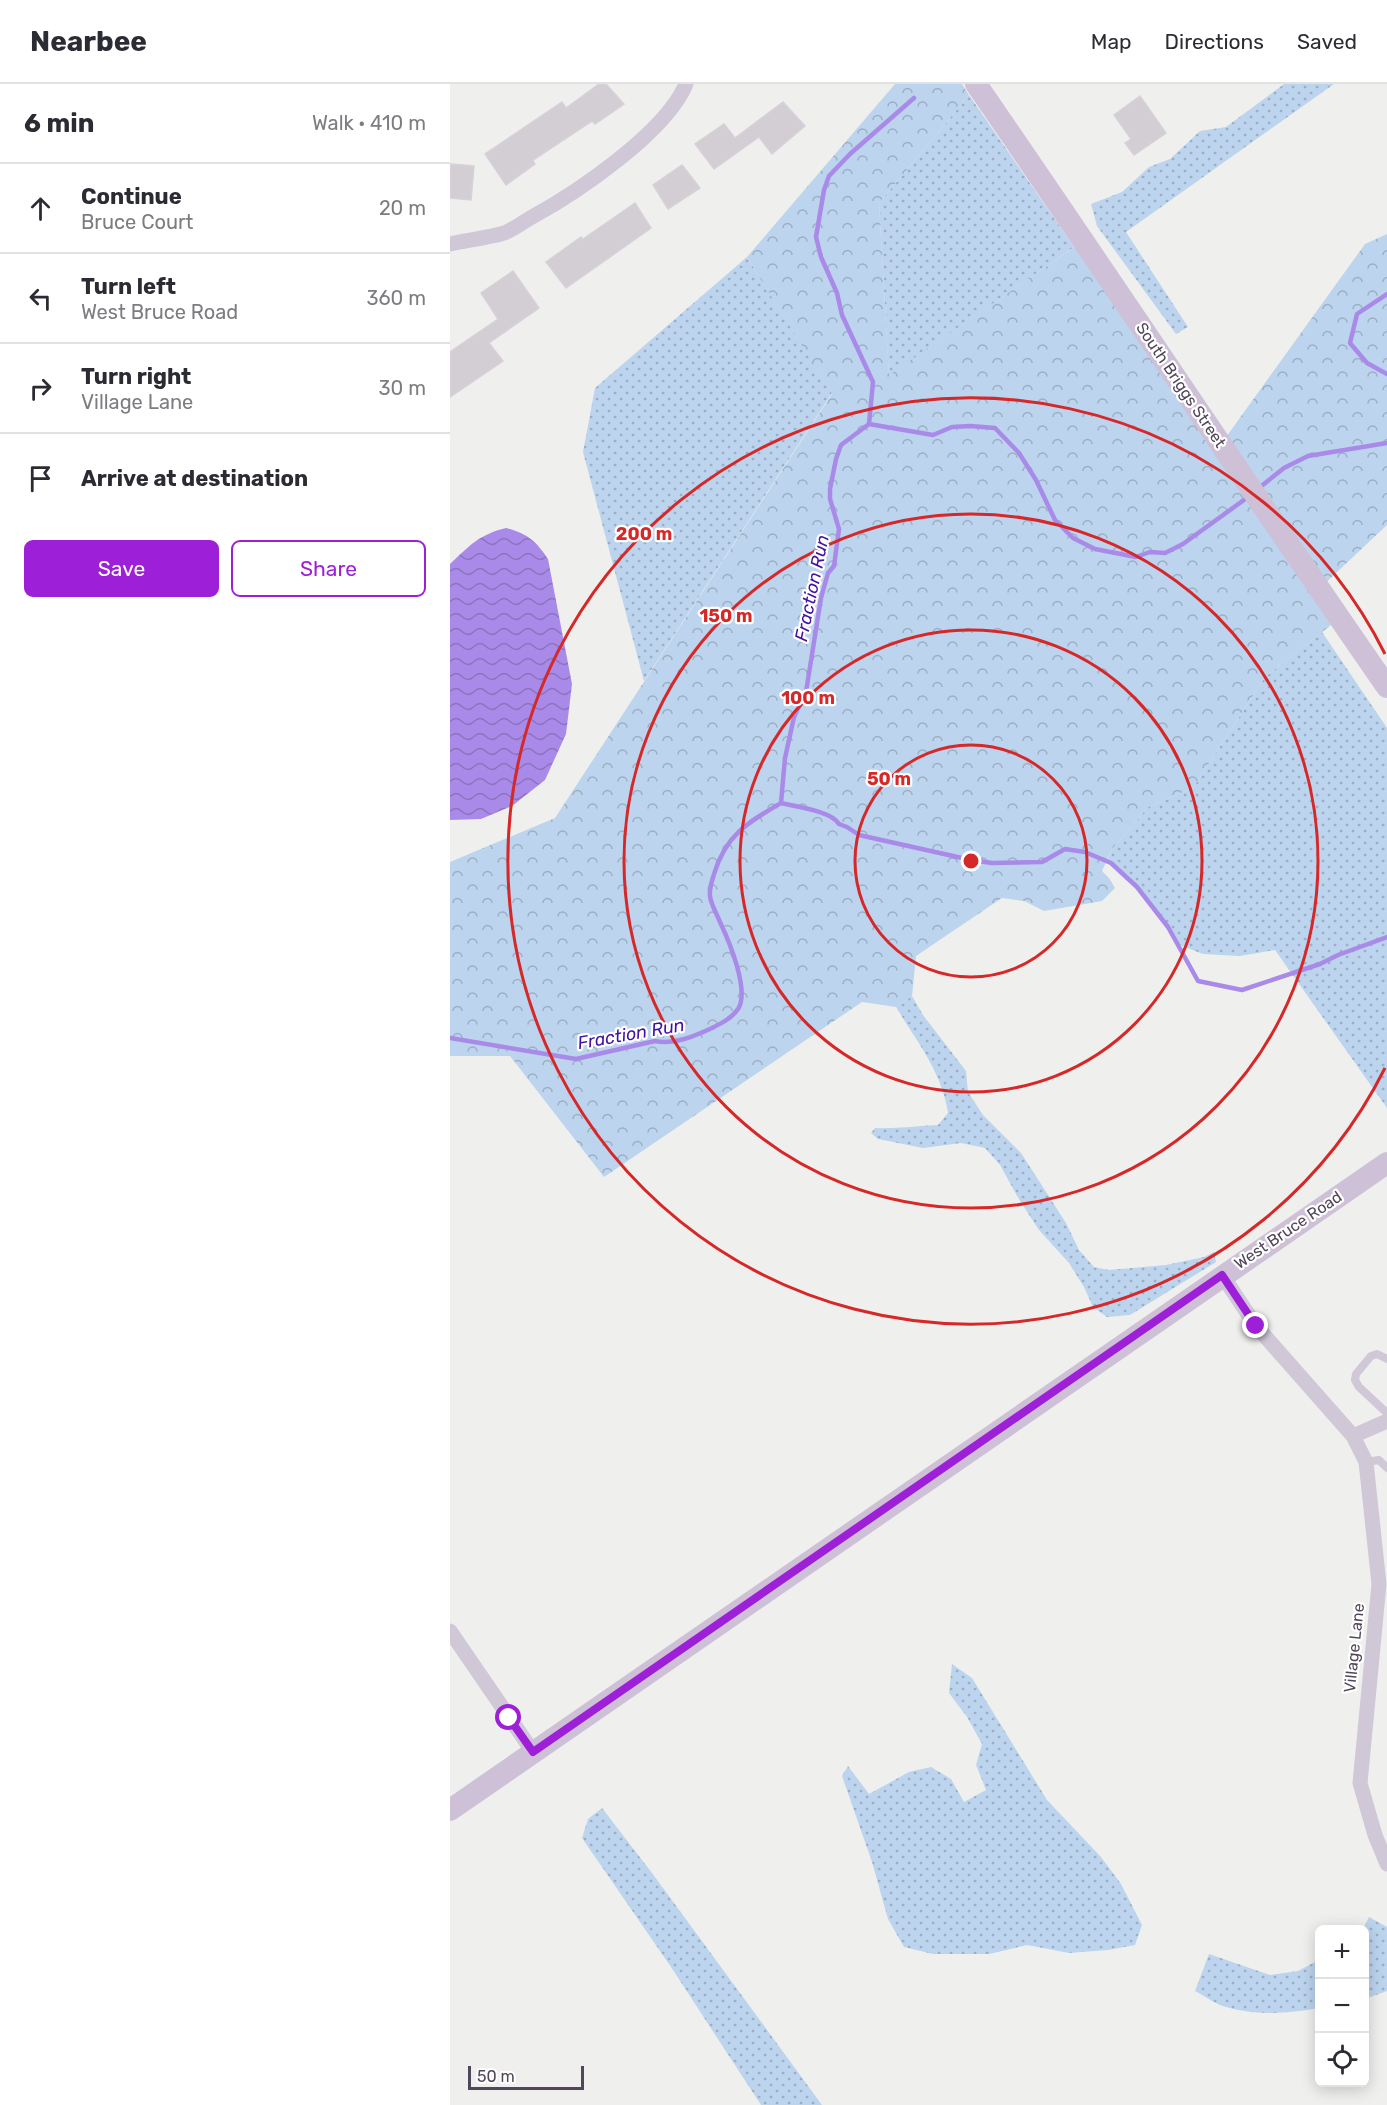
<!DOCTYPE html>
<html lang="en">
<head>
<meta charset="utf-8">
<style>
	body { margin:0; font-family:Rubik,sans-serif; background:#f2f2f3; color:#2b2b33 }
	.controls { position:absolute; right:18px; bottom:18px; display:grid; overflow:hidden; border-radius:9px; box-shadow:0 3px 15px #0003 }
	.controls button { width:54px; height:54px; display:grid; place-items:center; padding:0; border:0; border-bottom:2px solid #e1e1e2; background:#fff; color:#2b2b33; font:30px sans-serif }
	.scale { position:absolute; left:18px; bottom:15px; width:116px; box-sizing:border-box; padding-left:6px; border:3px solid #52465a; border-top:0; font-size:16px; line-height:21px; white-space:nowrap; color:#52465a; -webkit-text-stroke:4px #fff; paint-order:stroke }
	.stop { position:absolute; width:18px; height:18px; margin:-14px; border:4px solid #9e1fd8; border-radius:50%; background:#fff }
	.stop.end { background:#9e1fd8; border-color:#fff; box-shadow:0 2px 6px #0008 }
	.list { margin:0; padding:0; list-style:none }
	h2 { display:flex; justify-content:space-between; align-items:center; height:78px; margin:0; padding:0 24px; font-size:26px }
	h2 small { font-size:20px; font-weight:400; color:#7c7c81 }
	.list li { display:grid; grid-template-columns:39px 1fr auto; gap:18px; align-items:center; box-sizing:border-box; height:90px; padding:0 24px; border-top:2px solid #e1e1e2 }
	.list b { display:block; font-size:22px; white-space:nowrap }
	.list p { margin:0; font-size:20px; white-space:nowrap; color:#7c7c81 }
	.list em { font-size:20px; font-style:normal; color:#7c7c81 }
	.actions { display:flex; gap:12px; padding:18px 24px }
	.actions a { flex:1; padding:14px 0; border:2px solid #9e1fd8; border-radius:9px; text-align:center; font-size:21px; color:#9e1fd8 }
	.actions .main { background:#9e1fd8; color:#fff }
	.icon { flex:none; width:33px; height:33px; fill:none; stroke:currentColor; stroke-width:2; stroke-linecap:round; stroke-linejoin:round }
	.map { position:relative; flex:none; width:937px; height:2021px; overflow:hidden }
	header { display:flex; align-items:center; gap:36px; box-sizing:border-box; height:84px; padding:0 30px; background:#fff; border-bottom:2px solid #e1e1e2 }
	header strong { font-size:28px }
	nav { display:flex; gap:33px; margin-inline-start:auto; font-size:21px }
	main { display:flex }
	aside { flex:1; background:#fff }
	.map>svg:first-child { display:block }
	.grass { fill:url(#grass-dots) }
	.forest { fill:url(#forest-crowns) }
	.water { fill:url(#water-waves) }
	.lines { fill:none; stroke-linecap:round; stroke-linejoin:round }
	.stream { stroke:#a98ae8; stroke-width:4.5 }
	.building { fill:#d3cdd4; stroke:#d7d1d9; stroke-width:1.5 }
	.lane { stroke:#d0c7d7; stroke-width:8 }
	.street { stroke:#d0c7d7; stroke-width:15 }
	.secondary { stroke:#cec0d6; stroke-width:22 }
	.route { stroke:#9e1fd8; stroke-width:8 }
	.ring { fill:none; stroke:#d62828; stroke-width:3 }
	.labels { text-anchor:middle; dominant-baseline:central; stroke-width:4.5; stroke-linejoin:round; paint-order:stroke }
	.street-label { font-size:16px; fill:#52465a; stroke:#fff }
	.water-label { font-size:18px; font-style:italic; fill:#4111a2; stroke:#fff }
	.centre { fill:#d62828; stroke:#fff; stroke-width:3 }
	.ring-label { font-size:18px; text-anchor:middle; font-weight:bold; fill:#d62828; stroke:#fff; stroke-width:4.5; stroke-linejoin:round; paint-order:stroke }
</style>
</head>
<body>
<header>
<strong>Nearbee</strong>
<nav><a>Map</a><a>Directions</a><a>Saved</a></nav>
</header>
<main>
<aside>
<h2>6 min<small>Walk · 410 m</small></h2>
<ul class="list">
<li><svg class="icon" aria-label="ahead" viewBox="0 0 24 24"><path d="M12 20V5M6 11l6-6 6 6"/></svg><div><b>Continue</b><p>Bruce Court</p></div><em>20 m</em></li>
<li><svg class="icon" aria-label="left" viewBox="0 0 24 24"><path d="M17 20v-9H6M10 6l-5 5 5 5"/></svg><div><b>Turn left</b><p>West Bruce Road</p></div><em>360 m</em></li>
<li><svg class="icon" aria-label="right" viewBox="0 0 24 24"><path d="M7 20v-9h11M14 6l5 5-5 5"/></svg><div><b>Turn right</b><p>Village Lane</p></div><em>30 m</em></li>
<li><svg class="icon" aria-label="arrive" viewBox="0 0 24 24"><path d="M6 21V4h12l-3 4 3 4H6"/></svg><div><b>Arrive at destination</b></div></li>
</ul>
<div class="actions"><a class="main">Save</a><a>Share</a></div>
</aside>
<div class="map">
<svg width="937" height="2021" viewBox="0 0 937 2021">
	<defs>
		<pattern id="grass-dots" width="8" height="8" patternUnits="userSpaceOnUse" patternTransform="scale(1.5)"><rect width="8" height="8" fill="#bcd4ed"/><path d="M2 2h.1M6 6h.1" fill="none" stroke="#9baec3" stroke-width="1.8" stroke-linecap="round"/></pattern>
		<pattern id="forest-crowns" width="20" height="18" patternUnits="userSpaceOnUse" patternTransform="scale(1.5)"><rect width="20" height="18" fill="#bcd4ed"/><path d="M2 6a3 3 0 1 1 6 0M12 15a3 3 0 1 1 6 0" fill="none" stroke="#9baec3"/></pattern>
		<pattern id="water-waves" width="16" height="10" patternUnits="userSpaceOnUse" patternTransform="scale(1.5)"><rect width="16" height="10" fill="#a98ae8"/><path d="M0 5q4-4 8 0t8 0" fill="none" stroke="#8c73bf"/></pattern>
	</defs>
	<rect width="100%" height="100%" fill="#eff0ed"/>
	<path class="grass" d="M 834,0 L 884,0 L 676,148 L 738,243 L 726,250 L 647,142 L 641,120 L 672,108 L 699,83 L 720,75 L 750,47 L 776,43 Z
		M 519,11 L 624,163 L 439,292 L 429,119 Z
		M 297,173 L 382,309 L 194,597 L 133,368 L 145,304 Z
		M 872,548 L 937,644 L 937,1024 L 825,866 L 790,872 L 753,870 L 727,860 L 718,843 L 687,803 L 657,777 L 662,765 L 698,723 L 743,704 L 815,593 Z
		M 462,912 L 473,931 L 516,987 L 518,1008 L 533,1031 L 571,1069 L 616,1139 L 629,1166 L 644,1183 L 659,1186 L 716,1181 L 754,1173 L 764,1168 L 766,1178 L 680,1231 L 657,1233 L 643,1223 L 634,1203 L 619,1179 L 589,1146 L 570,1117 L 550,1081 L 535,1064 L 511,1059 L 473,1064 L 428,1055 L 421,1049 L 425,1044 C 446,1045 466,1042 488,1041 L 498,1029 C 493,990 466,956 446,923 Z
		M 502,1580 L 522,1594 L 597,1716 L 651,1773 L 671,1800 L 692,1841 L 685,1861 L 658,1866 L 619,1869 L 577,1861 L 539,1870 L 483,1870 L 454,1863 L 438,1835 L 422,1778 L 392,1692 L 398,1682 L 419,1710 L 459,1688 L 481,1683 L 501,1695 L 514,1718 L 536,1706 L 526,1681 L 532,1660 L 517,1633 L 499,1609 Z
		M 152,1724 L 202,1789 L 372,2021 L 311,2021 L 221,1883 L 132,1754 L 138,1735 Z
		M 919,1833 L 937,1843 L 937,1907 L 915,1915 L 913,1845 Z
		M 759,1870 L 820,1891 L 848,1887 L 869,1876 L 869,1924 C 838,1930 800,1932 770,1921 C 761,1917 753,1911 745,1907 Z"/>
	<path class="forest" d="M 445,0 L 512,0 L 519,11 L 429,119 L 439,291 L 633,157 L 771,360 L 915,160 L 937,150 L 937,441 L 869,505 L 890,534 L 815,593 L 743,704 L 698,723 L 662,765 L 652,787 L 659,794 L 665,804 L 652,817 L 594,827 L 574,817 L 552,814 L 466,872 L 462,912 L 446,923 L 412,918 L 154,1093 L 60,972 L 0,972 L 0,778 L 105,734 L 382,310 L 297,173 Z"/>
	<path class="water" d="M 56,444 C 78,450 86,457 98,475 L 122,600 L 116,650 L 95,696 L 62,722 L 31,735 L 0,736 L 0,480 C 19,462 30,450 56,444 Z"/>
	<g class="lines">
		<path class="stream" d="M 937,210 L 907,230 L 900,259 L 917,279 L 937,290
			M 419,340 L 423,298 L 392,231 L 387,209 L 371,173 L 366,153 L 374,106 L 379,92 L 400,70 L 464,14
			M 809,404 L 834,384 L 858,372 L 937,359
			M 331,719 L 335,674 L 344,633 L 356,608 L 371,514 L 378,489 L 384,482 L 389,445 L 380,415 L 380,405 L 386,375 L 391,361 L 419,340 L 483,351 L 502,343 L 520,342 L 545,344 L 569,369 L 586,396 L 605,436 L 623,454 L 645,465 L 686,473 L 700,468 L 715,469 L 733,460 L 798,413
			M 331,719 C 347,723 381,727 389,740 L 397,743 L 409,751 L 521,776 L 542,779 L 592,778 L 615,765 L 635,768 L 661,779 L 687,803 L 718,843 L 748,897 L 792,906 L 870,880 L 888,871 L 937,853
			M 0,954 L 126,975 L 205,957 C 224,961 245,952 262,944 C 272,939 282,934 288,925 C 300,907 279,857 270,838 C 267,830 261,821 260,812 C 259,805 262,797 264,790 C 276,751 297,739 331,719"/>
	</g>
	<path class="building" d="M 149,0 L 156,0 L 174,20 L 145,40 L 142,37 L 83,76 L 85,80 L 56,101 L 35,70 L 112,18 L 116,24 Z
		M 690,12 L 716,49 L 684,71 L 675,59 L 681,55 L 664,31 Z
		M 333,18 L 355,42 L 322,70 L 309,53 L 264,85 L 245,60 L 274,40 L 285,54 Z
		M 0,80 L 24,82 L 21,116 L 0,114 Z
		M 232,81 L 250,104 L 218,125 L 203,101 Z
		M 185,119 L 201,144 L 116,204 L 96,178 L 131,153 L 133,155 Z
		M 63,187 L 89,224 L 39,259 L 53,277 L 0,313 L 0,268 L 48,235 L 31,209 Z"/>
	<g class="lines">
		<path class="lane" d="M 937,1275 L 927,1270 L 921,1272 L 906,1290 L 905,1296 L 909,1303 L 937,1329
			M 916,1378 L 929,1376 L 937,1384"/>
		<path class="street" d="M 0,160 C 18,156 37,154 54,149 C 63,146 73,138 82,133 C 128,108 216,48 236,0
			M 772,1191 L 806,1242 L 903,1352 L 916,1378 L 929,1500 L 910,1699 L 925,1751 L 937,1780
			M 903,1352 L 937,1337
			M 0,1547 L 83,1668"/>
		<path class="secondary" d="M 526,0 C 664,200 798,403 937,603
			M 0,1726 L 937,1079"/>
	</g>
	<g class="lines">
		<path class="route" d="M 59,1634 L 83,1668 L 772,1191 L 806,1242"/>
	</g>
	<g class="ring">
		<circle cx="521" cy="777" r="116"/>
		<circle cx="521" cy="777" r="231"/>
		<circle cx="521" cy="777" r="347"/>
		<path d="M935 984A463 463 0 1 1 935 570"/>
	</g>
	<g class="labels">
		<g class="street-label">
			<text transform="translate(731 301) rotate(56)">South Briggs Street</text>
			<text transform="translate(838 1146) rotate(-34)">West Bruce Road</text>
			<text transform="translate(904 1564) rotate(-84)">Village Lane</text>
		</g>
		<g class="water-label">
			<text transform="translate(362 504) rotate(-78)">Fraction Run</text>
			<text transform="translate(181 950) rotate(-10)">Fraction Run</text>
		</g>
	</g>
	<circle cx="521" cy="777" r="9" class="centre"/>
	<g class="ring-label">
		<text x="194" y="456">200 m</text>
		<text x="276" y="538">150 m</text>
		<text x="358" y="620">100 m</text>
		<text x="439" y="701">50 m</text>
	</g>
</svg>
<div class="controls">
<button>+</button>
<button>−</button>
<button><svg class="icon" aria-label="locate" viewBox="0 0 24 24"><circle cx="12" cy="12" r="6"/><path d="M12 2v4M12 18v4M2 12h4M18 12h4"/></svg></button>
</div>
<div class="scale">50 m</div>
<div class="stop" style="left:59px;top:1634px"></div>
<div class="stop end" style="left:806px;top:1242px"></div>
</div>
</main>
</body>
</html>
